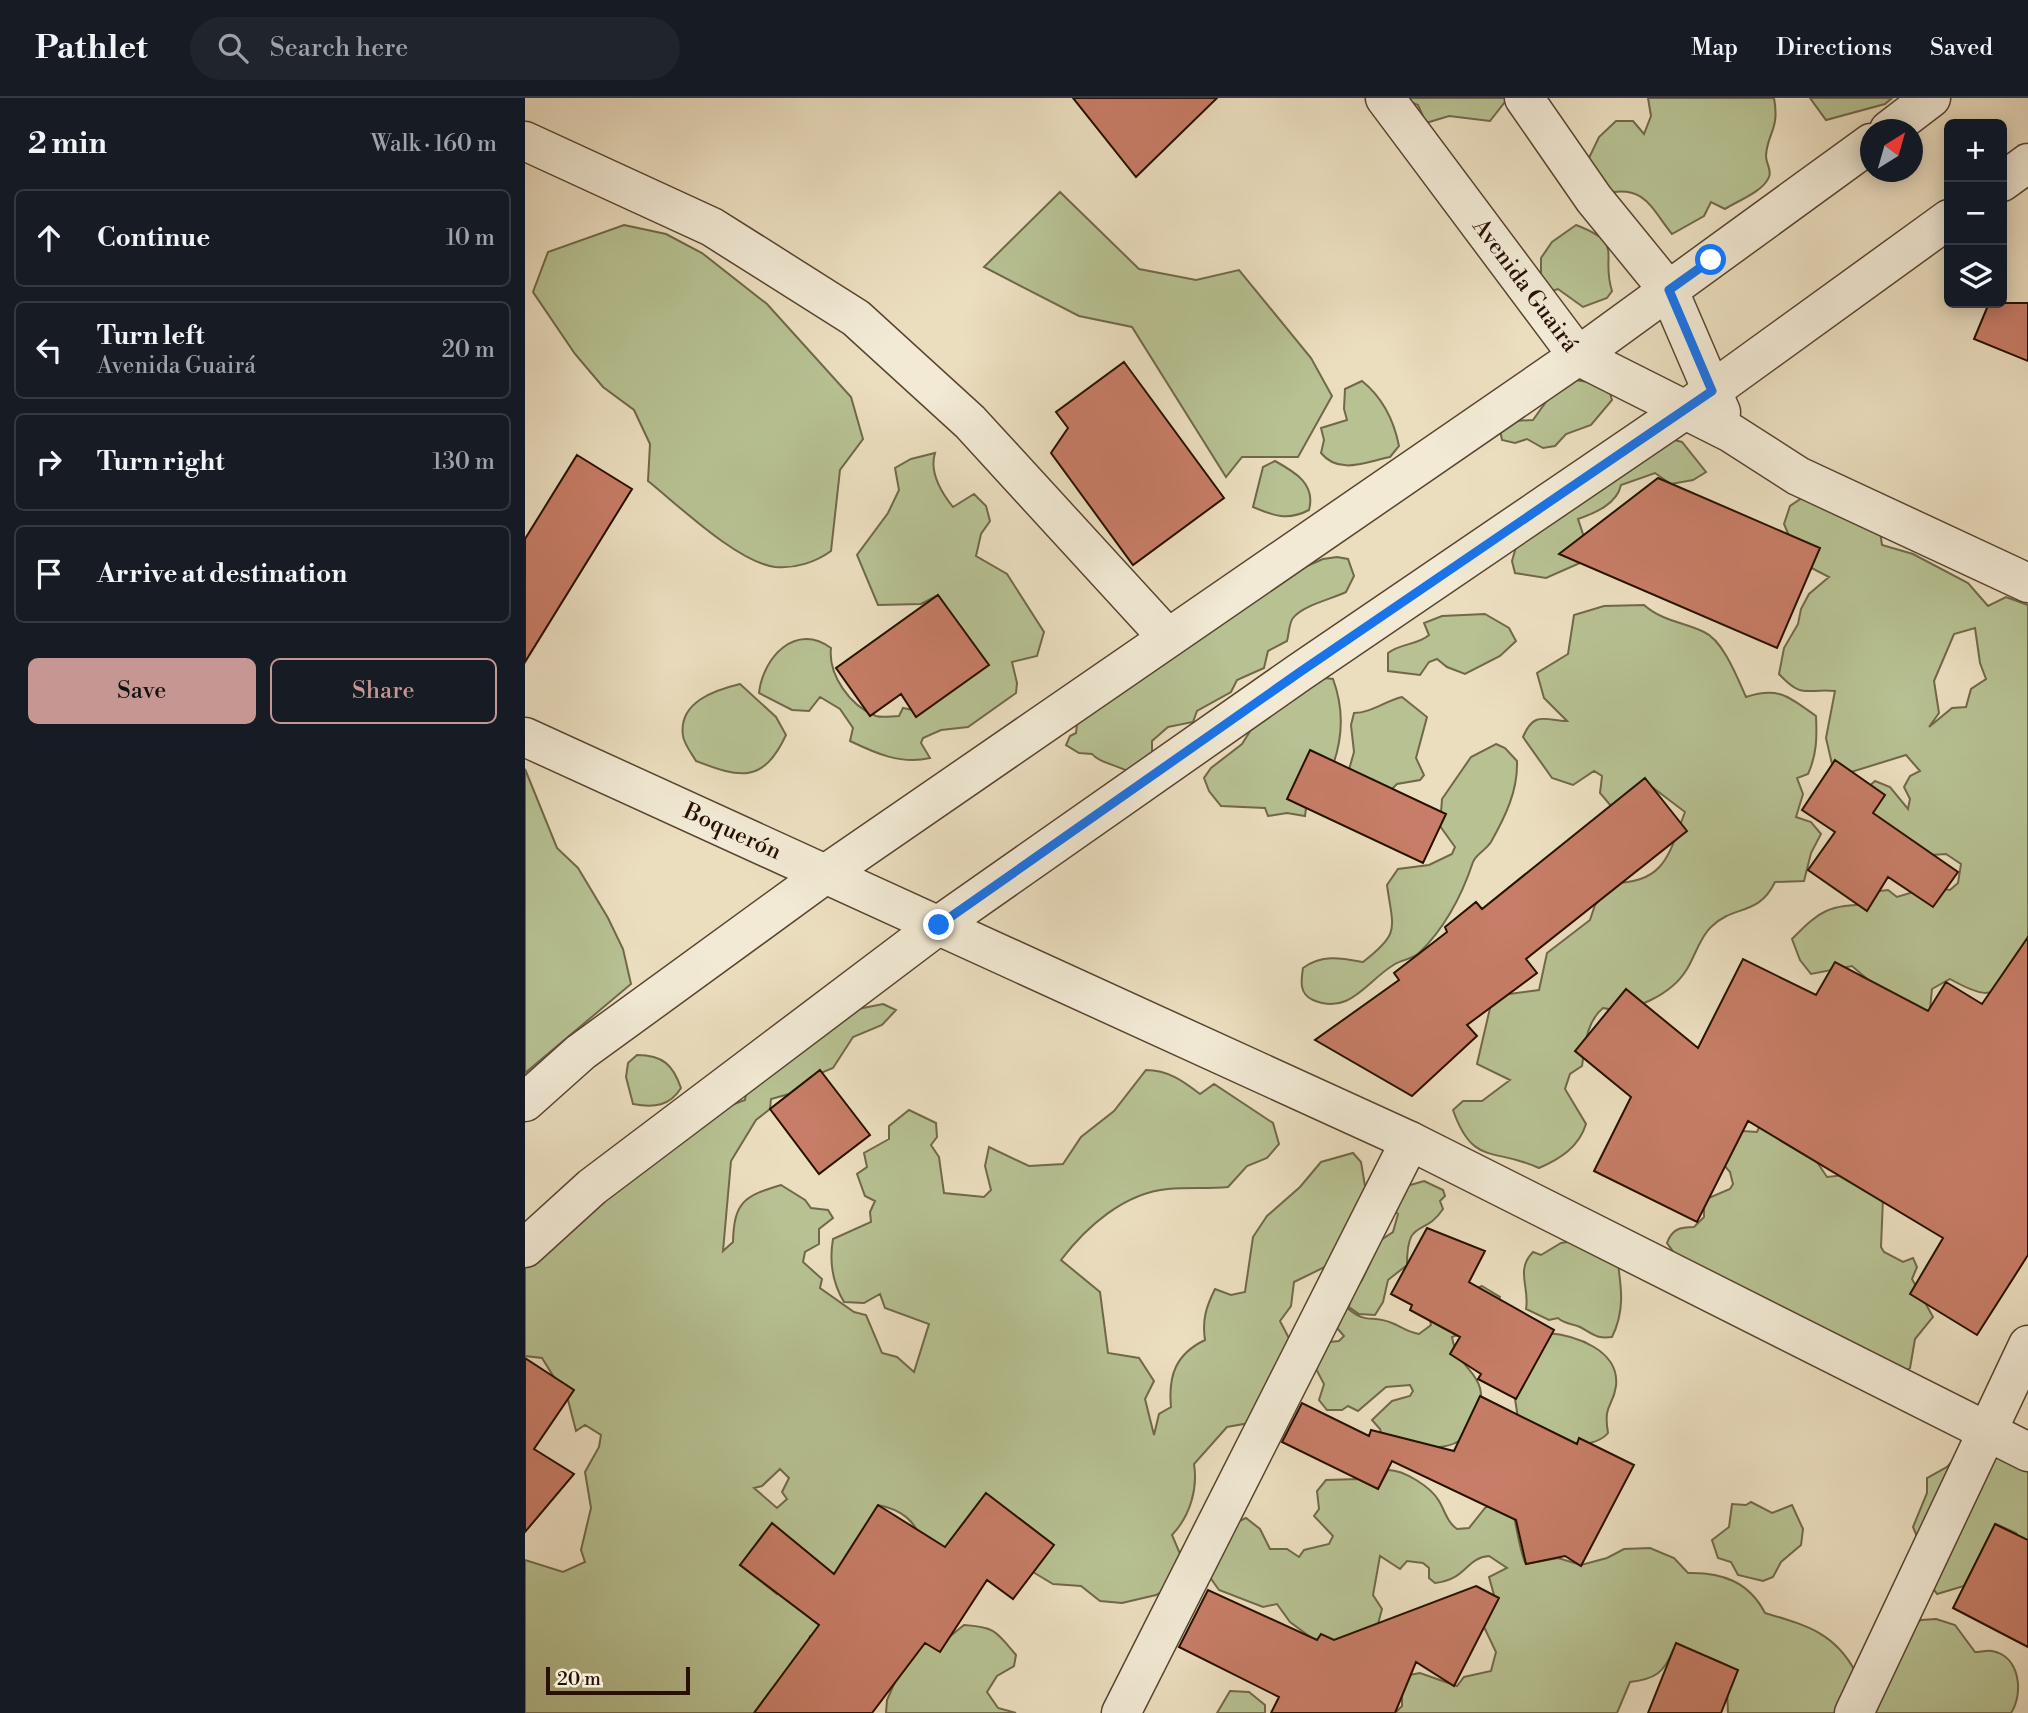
<!DOCTYPE html>
<html lang="en">
<head>
<meta charset="utf-8">
<style>
	body { margin:0; font-family:"Libre Bodoni",serif; background:#20242c; color:#f1f3f6 }
	.controls { position:absolute; right:21px; top:21px; display:grid; overflow:hidden; border-radius:10px; box-shadow:0 4px 18px #0003 }
	.controls button { width:63px; height:63px; display:grid; place-items:center; padding:0; border:0; border-bottom:2px solid #363941; background:#171b24; color:#f1f3f6; font:35px sans-serif }
	.compass { position:absolute; left:1335px; top:21px; width:63px; height:63px; border-radius:50%; background:#171b24; box-shadow:0 4px 18px #0003; rotate:37deg }
	.scale { position:absolute; left:21px; bottom:18px; width:144px; box-sizing:border-box; padding-left:7px; border:4px solid #281000; border-top:0; font-size:19px; line-height:24px; white-space:nowrap; color:#281000; -webkit-text-stroke:5px #f2ead5; paint-order:stroke }
	.stop { position:absolute; width:21px; height:21px; margin:-16px; border:5px solid #1a73e8; border-radius:50%; background:#fff }
	.stop.end { background:#1a73e8; border-color:#fff; box-shadow:0 2px 7px #0008 }
	.list { margin:0; padding:0; list-style:none }
	h2 { display:flex; justify-content:space-between; align-items:center; height:91px; margin:0; padding:0 28px; font-size:30px }
	h2 small { font-size:23px; font-weight:400; color:#9ea1a6 }
	.list li { display:grid; grid-template-columns:46px 1fr auto; gap:21px; align-items:center; box-sizing:border-box; height:98px; margin:0 14px 14px; padding:0 14px; border:2px solid #363941; border-radius:10px }
	.list b { display:block; font-size:26px; white-space:nowrap }
	.list p { margin:0; font-size:23px; white-space:nowrap; color:#9ea1a6 }
	.list em { font-size:23px; font-style:normal; color:#9ea1a6 }
	.actions { display:flex; gap:14px; padding:21px 28px }
	.actions a { flex:1; padding:16px 0; border:2px solid #c59692; border-radius:10px; text-align:center; font-size:24px; color:#c59692 }
	.actions .main { background:#c59692; color:#111 }
	.icon { flex:none; width:38px; height:38px; fill:none; stroke:currentColor; stroke-width:2; stroke-linecap:round; stroke-linejoin:round }
	.map { position:relative; flex:none; width:1503px; height:1615px; overflow:hidden }
	header { display:flex; align-items:center; gap:42px; box-sizing:border-box; height:98px; padding:0 35px; background:#171b24; border-bottom:2px solid #363941 }
	header strong { font-size:33px }
	nav { display:flex; gap:38px; margin-inline-start:auto; font-size:24px }
	.search { width:490px; height:63px; background:#20242c; display:flex; align-items:center; gap:18px; box-sizing:border-box; padding:0 24px; border-radius:38px; color:#9ea1a6; font-size:26px }
	main { display:flex }
	aside { flex:1; background:#171b24 }
	.map>svg:first-child { display:block }
	.green { fill:#b7c192; stroke:#706849; stroke-width:2; fill-rule:evenodd }
	.building { fill:#c77d67; stroke:#281000; stroke-width:2 }
	.lines { fill:none; stroke-linecap:round; stroke-linejoin:round }
	.minor-casing { stroke:#594430; stroke-width:41 }
	.minor { stroke:#f2ead5; stroke-width:38 }
	.route { stroke:#1a73e8; stroke-width:9 }
	.labels { text-anchor:middle; dominant-baseline:central; stroke-width:6; stroke-linejoin:round; paint-order:stroke }
	.street-label { font-size:23px; fill:#281000; stroke:#f2ead5 }
</style>
</head>
<body>
<header>
<strong>Pathlet</strong>
<div class="search"><svg class="icon" aria-label="search" viewBox="0 0 24 24"><circle cx="10" cy="10" r="6"/><path d="M15 15l6 6"/></svg>Search here</div>
<nav><a>Map</a><a>Directions</a><a>Saved</a></nav>
</header>
<main>
<aside>
<h2>2 min<small>Walk · 160 m</small></h2>
<ul class="list">
<li><svg class="icon" aria-label="ahead" viewBox="0 0 24 24"><path d="M12 20V5M6 11l6-6 6 6"/></svg><div><b>Continue</b></div><em>10 m</em></li>
<li><svg class="icon" aria-label="left" viewBox="0 0 24 24"><path d="M17 20v-9H6M10 6l-5 5 5 5"/></svg><div><b>Turn left</b><p>Avenida Guairá</p></div><em>20 m</em></li>
<li><svg class="icon" aria-label="right" viewBox="0 0 24 24"><path d="M7 20v-9h11M14 6l5 5-5 5"/></svg><div><b>Turn right</b></div><em>130 m</em></li>
<li><svg class="icon" aria-label="arrive" viewBox="0 0 24 24"><path d="M6 21V4h12l-3 4 3 4H6"/></svg><div><b>Arrive at destination</b></div></li>
</ul>
<div class="actions"><a class="main">Save</a><a>Share</a></div>
</aside>
<div class="map">
<svg width="1503" height="1615" viewBox="0 0 1503 1615">
	<rect width="100%" height="100%" fill="#ebdebf"/>
	<filter id="stains"><feTurbulence type="fractalNoise" baseFrequency=".00286" numOctaves="4"/><feColorMatrix values="0 0 0 0 .2 0 0 0 0 .09 0 0 0 0 .02 0 0 0 .5 -.17"/></filter>
	<radialGradient id="worn" r=".72"><stop offset=".6" stop-color="#630" stop-opacity="0"/><stop offset="1" stop-color="#630" stop-opacity=".3"/></radialGradient>
	<path class="green" d="M 876,0 L 983,0 L 965,23 L 924,18 L 901,25 L 893,7 Z
		M 1123,0 L 1249,0 C 1255,32 1242,35 1241,58 C 1241,66 1247,71 1244,79 C 1238,94 1212,103 1200,111 L 1186,104 L 1179,118 L 1147,136 C 1126,110 1120,87 1082,95 L 1063,62 L 1074,39 L 1091,23 L 1108,23 L 1119,36 L 1126,18 Z
		M 1285,0 L 1367,0 L 1360,6 L 1301,22 Z
		M 535,94 L 614,171 L 671,182 L 714,172 L 786,260 L 807,298 L 773,359 L 717,359 L 701,379 L 607,229 L 554,218 L 459,169 Z
		M 99,127 L 141,136 L 177,155 L 242,206 L 326,299 L 338,341 L 315,372 L 306,453 C 291,464 270,471 250,469 C 212,464 153,407 123,383 L 125,346 L 109,312 L 78,289 L 50,256 L 8,194 L 23,154 Z
		M 1051,127 C 1101,146 1075,155 1087,193 L 1082,200 L 1058,209 L 1033,191 L 1027,193 L 1016,180 L 1016,160 L 1027,144 Z
		M 1050,282 L 1064,284 L 1085,295 L 1087,302 L 1066,327 L 1041,336 L 1030,348 L 1018,350 L 1002,341 L 990,345 L 977,342 L 975,332 L 988,323 L 1008,322 L 1028,294 Z
		M 837,283 C 857,299 869,323 874,348 L 865,359 C 840,364 814,377 796,355 L 799,342 L 796,330 L 822,322 L 819,311 L 820,291 Z
		M 1129,337 L 1157,344 L 1181,374 L 1168,382 L 1146,386 L 1130,375 L 1096,387 C 1092,406 1070,415 1053,421 L 1062,448 L 1055,465 L 1021,480 L 990,475 L 987,463 L 991,449 Z
		M 410,355 C 404,374 416,394 428,409 L 449,396 L 461,408 L 465,423 L 456,436 L 451,458 L 482,476 L 519,534 L 512,558 L 487,564 L 492,585 L 491,595 L 443,629 L 416,632 L 398,640 L 396,645 L 405,660 C 376,667 350,655 325,643 L 328,630 L 315,611 L 295,599 L 284,613 L 267,612 L 234,595 C 238,559 271,524 306,550 C 303,577 325,608 351,618 C 357,620 367,618 374,618 L 378,610 L 397,614 L 422,510 L 413,497 L 396,506 L 353,507 L 332,457 L 363,415 L 374,392 L 370,370 L 386,361 Z
		M 750,363 C 770,374 791,386 784,412 C 763,423 749,418 728,409 L 738,369 Z
		M 1292,390 L 1353,420 L 1357,447 L 1388,456 L 1443,485 L 1463,508 L 1481,499 L 1503,507 L 1503,875 C 1465,896 1466,904 1425,881 L 1407,891 L 1405,911 L 1390,927 L 1333,895 L 1341,880 L 1327,868 L 1286,876 L 1275,862 L 1267,841 C 1296,811 1303,808 1346,806 L 1346,794 L 1363,792 L 1372,799 L 1405,789 L 1425,792 L 1433,785 L 1436,766 L 1421,756 L 1377,759 L 1334,697 L 1350,683 L 1365,689 L 1383,711 L 1385,701 L 1379,689 L 1385,678 L 1395,673 L 1381,657 L 1310,679 L 1301,640 L 1310,593 C 1281,590 1278,602 1254,576 L 1259,550 L 1273,526 L 1276,511 L 1284,496 L 1304,479 L 1275,464 L 1259,426 L 1265,408 ZM 1450,530 L 1455,565 L 1461,581 L 1446,591 L 1441,609 L 1427,610 L 1404,629 L 1414,615 L 1409,583 L 1429,536 Z
		M 812,459 L 823,461 L 829,478 L 821,494 C 807,501 778,507 768,520 C 764,525 764,536 762,543 L 743,553 L 739,570 L 712,582 L 706,594 L 672,613 L 668,624 L 643,629 L 627,643 L 627,659 L 604,674 C 593,667 574,665 567,656 L 554,655 L 541,647 L 545,638 L 551,635 L 552,626 L 766,475 L 798,461 Z
		M 1119,507 C 1137,523 1158,524 1179,534 C 1198,542 1213,581 1221,599 C 1254,588 1264,599 1291,618 C 1292,639 1292,656 1283,676 L 1272,680 L 1278,696 L 1271,719 L 1286,724 L 1296,736 L 1286,755 L 1279,783 L 1250,784 C 1233,819 1209,806 1186,829 C 1175,839 1170,858 1162,871 C 1147,896 1106,917 1078,910 C 1061,924 1060,948 1057,968 L 1045,976 L 1040,991 L 1061,1026 C 1054,1049 1035,1061 1014,1070 C 969,1049 948,1069 928,1012 L 938,1003 L 957,1003 L 985,982 L 952,966 L 969,893 L 984,896 L 1014,892 L 1022,855 L 1065,822 L 1070,807 L 1088,785 C 1140,785 1144,756 1160,714 L 1127,689 L 1086,708 L 1075,695 L 1077,678 L 1069,673 L 1048,687 L 1027,680 L 998,639 C 1009,613 1019,622 1042,623 L 1019,600 L 1012,575 L 1043,556 L 1049,517 L 1079,508 Z
		M 960,516 L 984,530 L 991,543 L 975,558 L 940,576 L 922,569 L 912,561 L 904,564 L 895,577 L 863,573 L 863,555 C 876,545 893,547 904,537 L 899,525 L 917,518 Z
		M 800,580 L 808,581 C 818,608 818,637 809,664 L 785,680 L 780,718 L 762,715 L 743,718 L 740,710 L 696,708 L 684,693 L 679,680 L 686,670 L 717,646 L 732,622 Z
		M 215,586 L 251,619 L 261,637 C 238,686 215,680 171,663 C 167,656 159,646 158,638 C 153,604 190,592 215,586 Z
		M 877,599 L 902,619 L 891,660 L 899,677 L 895,682 L 872,686 L 862,696 L 823,675 L 829,654 L 826,627 L 829,615 C 846,615 860,603 877,599 Z
		M 971,646 L 980,650 L 992,663 C 993,693 980,719 966,744 C 961,752 951,756 948,764 C 937,797 920,830 894,855 C 887,861 877,862 870,866 C 841,883 825,918 788,902 C 774,896 776,883 778,870 C 797,856 816,860 838,864 C 876,835 868,831 862,787 L 873,771 L 904,767 L 927,756 L 930,749 L 915,728 L 917,701 L 946,659 Z
		M 0,671 L 32,750 L 53,770 L 83,820 L 98,851 L 106,886 L 0,975 Z
		M 358,906 L 371,912 L 357,927 L 328,939 L 308,970 L 286,979 L 264,996 L 246,1001 L 245,1011 L 231,1022 L 206,1063 L 198,1153 L 208,1144 C 209,1104 219,1098 256,1087 L 280,1102 L 286,1110 L 303,1112 L 308,1120 L 294,1131 L 294,1146 L 280,1154 L 278,1164 L 297,1181 L 295,1190 L 329,1214 L 341,1217 L 357,1255 L 372,1259 L 389,1274 L 404,1226 L 360,1210 L 355,1196 L 339,1205 L 319,1204 C 307,1184 304,1164 308,1141 L 346,1124 L 345,1114 L 350,1103 L 340,1098 L 332,1076 L 342,1069 L 339,1055 L 364,1041 L 364,1028 L 384,1012 L 411,1025 L 412,1039 L 406,1047 L 414,1059 L 419,1095 L 459,1099 L 466,1092 L 460,1068 L 464,1049 L 504,1068 L 538,1066 L 556,1039 L 589,1013 L 621,972 C 643,972 658,983 675,996 L 689,986 L 748,1025 L 754,1046 L 742,1060 L 722,1068 L 703,1089 C 683,1091 663,1089 643,1091 C 599,1095 561,1129 536,1162 L 575,1194 L 583,1255 L 614,1260 L 629,1283 L 620,1301 L 629,1337 L 634,1316 L 646,1309 C 643,1277 651,1256 680,1242 C 677,1222 681,1209 690,1191 L 706,1197 L 720,1194 L 728,1139 L 742,1118 L 775,1089 L 796,1064 L 828,1055 L 836,1064 L 842,1100 L 808,1165 L 769,1184 L 766,1208 L 755,1223 L 766,1244 L 741,1322 L 702,1329 L 669,1366 C 673,1391 665,1418 647,1437 L 659,1465 L 651,1485 L 631,1497 L 597,1505 L 575,1503 L 556,1488 L 528,1486 L 508,1474 L 518,1461 L 514,1436 L 495,1421 L 419,1450 L 399,1444 C 388,1422 378,1412 353,1407 L 344,1422 L 424,1539 L 439,1527 C 470,1529 471,1533 491,1557 L 489,1568 L 472,1578 L 462,1594 L 473,1610 L 491,1615 L 361,1615 L 362,1602 L 370,1584 L 291,1538 L 285,1538 C 280,1558 264,1561 259,1584 L 246,1592 L 229,1615 L 0,1615 L 0,1462 L 38,1474 L 60,1464 L 56,1452 L 66,1410 L 60,1374 L 74,1349 L 76,1337 L 60,1327 L 51,1333 L 43,1302 L 17,1260 L 0,1258 L 0,1149 L 185,1015 L 220,1002 L 229,947 L 333,911 ZM 255,1371 L 264,1380 L 257,1394 L 262,1401 L 252,1410 L 229,1390 L 237,1388 ZM 227,1456 L 269,1487 L 252,1496 L 215,1467 Z
		M 112,957 C 138,957 148,967 156,990 C 145,1008 129,1010 108,1006 L 101,979 L 103,965 Z
		M 1238,1021 L 1286,1055 L 1302,1079 L 1347,1074 L 1358,1100 L 1356,1149 L 1359,1154 L 1378,1164 L 1388,1160 L 1392,1169 L 1387,1181 L 1408,1219 L 1390,1241 L 1385,1270 L 1373,1277 L 1152,1159 L 1142,1145 C 1147,1131 1155,1129 1169,1129 L 1179,1119 L 1179,1102 L 1205,1091 L 1208,1086 L 1205,1074 L 1198,1066 L 1217,1033 L 1232,1034 Z
		M 899,1083 L 918,1092 L 920,1098 L 915,1103 L 918,1111 C 899,1140 882,1118 882,1167 L 863,1182 L 858,1204 L 850,1217 L 834,1216 L 824,1209 L 826,1197 L 837,1182 L 856,1142 L 868,1134 L 873,1116 L 864,1108 L 882,1088 Z
		M 1070,1140 L 1091,1152 C 1095,1183 1102,1209 1087,1239 C 1071,1241 1068,1236 1055,1229 C 1047,1225 1041,1227 1033,1220 L 1024,1222 L 1001,1211 C 1005,1190 990,1172 1008,1154 L 1016,1157 L 1036,1145 Z
		M 957,1188 L 975,1199 C 969,1216 944,1234 927,1239 C 932,1268 949,1269 955,1290 C 958,1301 955,1311 951,1321 C 935,1363 893,1347 858,1341 L 855,1331 L 847,1322 L 867,1303 L 885,1298 L 888,1293 L 885,1287 L 861,1289 L 833,1313 L 823,1308 L 817,1312 L 802,1312 L 794,1302 L 799,1286 L 790,1269 L 804,1244 L 814,1243 L 819,1238 L 804,1221 L 819,1207 C 841,1228 845,1216 867,1225 C 877,1229 882,1234 894,1236 L 906,1227 L 903,1213 Z
		M 1022,1235 C 1050,1237 1095,1252 1091,1288 C 1088,1310 1078,1305 1083,1335 C 1068,1354 1013,1347 990,1347 L 994,1327 L 990,1301 Z
		M 1437,1352 L 1503,1365 L 1503,1453 L 1491,1435 L 1471,1426 L 1439,1488 L 1412,1496 C 1397,1476 1399,1452 1388,1429 L 1402,1395 L 1402,1380 L 1422,1369 Z
		M 863,1372 C 879,1372 906,1389 914,1403 C 920,1413 922,1424 932,1431 L 944,1430 L 960,1410 L 972,1402 L 986,1404 C 989,1415 996,1461 1001,1466 L 1033,1460 L 1056,1467 L 1082,1460 L 1099,1451 L 1125,1450 L 1149,1460 L 1163,1475 C 1197,1474 1224,1484 1240,1515 C 1280,1527 1309,1534 1330,1573 L 1319,1615 L 1203,1615 L 1201,1567 L 1183,1559 L 1148,1552 C 1139,1575 1130,1581 1105,1584 L 1092,1615 L 870,1615 L 877,1608 L 877,1598 L 870,1590 L 884,1577 L 895,1575 L 932,1588 L 939,1579 L 966,1573 L 971,1554 L 959,1529 L 969,1497 L 964,1479 L 982,1470 L 964,1458 C 940,1460 943,1481 910,1485 L 904,1480 L 904,1470 L 898,1465 L 882,1463 L 875,1471 L 855,1458 L 848,1497 L 857,1511 L 853,1526 L 799,1549 L 765,1524 L 752,1506 L 738,1509 L 694,1492 L 684,1478 L 712,1424 L 721,1420 L 735,1431 L 745,1451 L 762,1451 L 774,1459 L 779,1452 L 804,1446 L 808,1438 L 789,1418 L 794,1411 L 792,1393 L 801,1382 L 833,1381 L 853,1391 Z
		M 1226,1404 L 1247,1415 L 1267,1407 L 1278,1431 L 1276,1447 L 1256,1464 L 1248,1479 L 1238,1483 L 1213,1477 L 1206,1464 L 1193,1460 L 1187,1442 L 1204,1429 L 1207,1406 L 1221,1407 Z
		M 1411,1521 L 1430,1527 L 1450,1554 C 1455,1554 1462,1552 1467,1553 C 1495,1558 1499,1595 1486,1615 L 1334,1615 L 1382,1532 L 1396,1522 Z
		M 705,1593 L 724,1594 L 740,1607 L 740,1615 L 692,1615 Z"/>
	<path class="building" d="M 548,0 L 692,0 L 611,79 Z
		M 1464,205 L 1503,205 L 1503,263 L 1449,241 Z
		M 599,264 L 699,400 L 608,467 L 526,355 L 543,330 L 531,314 Z
		M 52,357 L 107,391 L 0,564 L 0,441 Z
		M 1133,380 L 1295,450 L 1252,550 L 1034,456 Z
		M 413,497 L 464,567 L 391,619 L 376,596 L 345,618 L 311,570 Z
		M 785,652 L 921,716 L 898,765 L 762,701 Z
		M 1310,662 L 1360,697 L 1348,715 L 1433,774 L 1408,809 L 1363,779 L 1342,813 L 1283,772 L 1310,734 L 1277,712 Z
		M 1120,680 L 1162,733 L 1001,861 L 1012,875 L 942,927 L 952,938 L 887,998 L 790,942 L 874,882 L 869,875 L 922,834 L 920,829 L 951,804 L 957,811 Z
		M 1503,839 L 1503,1157 L 1452,1237 L 1385,1196 L 1418,1140 L 1223,1023 L 1172,1124 L 1069,1073 L 1106,999 L 1050,953 L 1101,891 L 1173,950 L 1218,861 L 1291,897 L 1310,864 L 1403,913 L 1421,884 L 1457,906 Z
		M 295,972 L 345,1037 L 294,1076 L 245,1011 Z
		M 902,1130 L 960,1153 L 944,1184 L 1029,1232 L 991,1301 L 953,1281 L 956,1276 L 925,1256 L 935,1239 L 885,1212 L 887,1207 L 866,1196 Z
		M 0,1260 L 49,1292 L 9,1351 L 49,1376 L 0,1434 Z
		M 955,1298 L 1052,1346 L 1054,1340 L 1109,1367 L 1056,1468 L 1040,1458 L 1001,1466 L 991,1422 L 867,1363 L 853,1391 L 757,1344 L 777,1305 L 844,1338 L 846,1332 L 929,1353 Z
		M 461,1395 L 529,1447 L 488,1501 L 462,1482 L 415,1554 L 400,1545 L 347,1615 L 229,1615 L 294,1527 L 215,1467 L 247,1425 L 309,1476 L 353,1407 L 420,1449 Z
		M 1470,1426 L 1503,1442 L 1503,1549 L 1428,1510 Z
		M 951,1488 L 974,1500 L 929,1588 L 891,1564 L 870,1615 L 746,1615 L 754,1599 L 654,1549 L 683,1492 L 792,1542 L 796,1536 L 809,1542 Z
		M 1151,1545 L 1213,1572 L 1196,1615 L 1123,1615 Z"/>
	<g class="lines">
		<g class="minor-casing">
			<g id="minor">
				<path id="s1" d="M 860,0 L 1053,258 L 1206,335 L 1273,378 L 1503,485"/>
				<path d="M 999,0 L 1069,101 L 1144,193 L 1196,314"/>
				<path d="M 1364,32 L 1406,0"/>
				<path d="M 0,43 L 187,129 L 331,220 L 445,324 L 643,540"/>
				<path d="M 1477,84 L 1503,65"/>
				<path id="s2" d="M 0,639 L 885,1043 L 1503,1354"/>
				<path d="M 0,1004 L 56,954 L 302,775 L 1053,258 L 1346,45"/>
				<path d="M 0,1150 L 67,1089 L 414,827 L 775,574 L 1160,312 L 1424,121"/>
				<path d="M 596,1615 L 885,1043"/>
				<path d="M 1329,1615 L 1503,1247"/>
			</g>
		</g>
		<use href="#minor" class="minor"/>
	</g>
	<g class="lines">
		<path class="route" d="M 414,827 L 775,574 L 1187,293 L 1144,192 L 1186,162"/>
	</g>
	<g class="labels">
		<g class="street-label">
			<text stroke="none"><textPath href="#s1" startOffset="234">Avenida Guairá</textPath></text>
			<text stroke="none"><textPath href="#s2" startOffset="228">Boquerón</textPath></text>
		</g>
	</g>
	<rect width="100%" height="100%" filter="url(#stains)"/>
	<rect width="100%" height="100%" fill="url(#worn)"/>
</svg>
<div class="controls">
<button>+</button>
<button>−</button>
<button><svg class="icon" aria-label="layers" viewBox="0 0 24 24"><path d="M12 4l9 5-9 5-9-5zM3 14l9 5 9-5"/></svg></button>
</div>
<svg class="compass" viewBox="-18 -18 36 36"><path d="M0-13l5 13h-10z" fill="#e53935"/><path d="M0 13l5-13h-10z" fill="#9ea1a6"/></svg>
<div class="scale">20 m</div>
<div class="stop" style="left:1186px;top:162px"></div>
<div class="stop end" style="left:414px;top:827px"></div>
</div>
</main>
</body>
</html>
